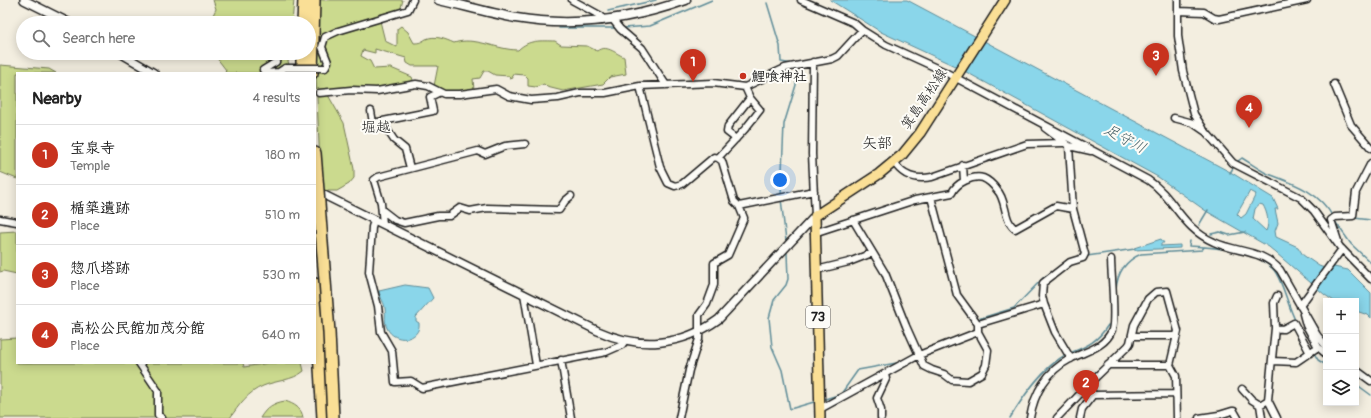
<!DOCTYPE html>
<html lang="en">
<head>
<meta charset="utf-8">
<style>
	body { margin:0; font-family:Pangolin,"Klee One",sans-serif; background:#f2f2f2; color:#222 }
	.controls { position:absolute; right:12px; bottom:12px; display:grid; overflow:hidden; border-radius:0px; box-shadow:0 2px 10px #0003 }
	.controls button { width:36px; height:36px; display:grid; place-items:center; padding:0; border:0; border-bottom:1px solid #e0e0e0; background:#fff; color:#222; font:20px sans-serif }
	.you { position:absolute; left:780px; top:180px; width:14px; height:14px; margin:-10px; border:3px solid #fff; border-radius:50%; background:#1a73e8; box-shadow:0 0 0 6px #1a73e833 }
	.badge { display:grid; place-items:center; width:26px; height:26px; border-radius:50%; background:#c8321e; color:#fff; font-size:13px; font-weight:700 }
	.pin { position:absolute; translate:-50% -33px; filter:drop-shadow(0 1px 2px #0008) }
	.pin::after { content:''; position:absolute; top:21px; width:14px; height:12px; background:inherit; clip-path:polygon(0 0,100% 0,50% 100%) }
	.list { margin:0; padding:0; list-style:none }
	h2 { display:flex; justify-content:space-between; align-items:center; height:52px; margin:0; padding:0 16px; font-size:17px }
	h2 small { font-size:13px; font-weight:400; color:#767676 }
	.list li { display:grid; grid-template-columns:26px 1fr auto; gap:12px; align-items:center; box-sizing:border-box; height:60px; padding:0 16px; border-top:1px solid #e0e0e0 }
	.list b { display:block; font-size:15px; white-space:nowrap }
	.list p { margin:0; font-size:13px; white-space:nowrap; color:#767676 }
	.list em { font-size:13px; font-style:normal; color:#767676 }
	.icon { flex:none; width:22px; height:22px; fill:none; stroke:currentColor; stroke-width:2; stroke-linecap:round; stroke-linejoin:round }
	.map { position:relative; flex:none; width:1371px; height:418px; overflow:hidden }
	.search { position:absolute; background:#fff; box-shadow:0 2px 10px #0003; left:16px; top:16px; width:300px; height:44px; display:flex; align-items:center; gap:10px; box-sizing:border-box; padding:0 14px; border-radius:22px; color:#767676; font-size:15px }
	.panel { position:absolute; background:#fff; box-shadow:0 2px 10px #0003; left:16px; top:72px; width:300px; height:292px; border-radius:0px }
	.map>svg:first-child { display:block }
	.green { fill:#cbda8e; stroke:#747b55 }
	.water { fill:#8ad6ea; stroke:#5e8c98; fill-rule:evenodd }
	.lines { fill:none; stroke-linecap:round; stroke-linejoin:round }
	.stream { stroke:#5e8c98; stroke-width:1.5 }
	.minor-casing { stroke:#1c1c1c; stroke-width:9 }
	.tertiary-casing { stroke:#1c1c1c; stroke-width:10 }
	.secondary-casing { stroke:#1c1c1c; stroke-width:11 }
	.primary-casing { stroke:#1c1c1c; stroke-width:12 }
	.motorway-casing { stroke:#1c1c1c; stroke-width:14 }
	.minor { stroke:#fdfcf7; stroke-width:6 }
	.tertiary { stroke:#fdfcf7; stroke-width:7 }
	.secondary { stroke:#fdfcf7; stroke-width:8 }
	.primary { stroke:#fadf96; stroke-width:9 }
	.motorway { stroke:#fadf96; stroke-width:11 }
	.minor-bridge-casing { stroke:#1c1c1c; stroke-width:9; stroke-linecap:butt }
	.motorway-bridge-casing { stroke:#1c1c1c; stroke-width:14; stroke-linecap:butt }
	.minor-bridge { stroke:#fdfcf7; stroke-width:6 }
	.motorway-bridge { stroke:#fadf96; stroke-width:11 }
	.poi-dot { fill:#c8321e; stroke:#fdfcf7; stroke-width:1.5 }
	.labels { text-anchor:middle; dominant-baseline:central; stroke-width:4; stroke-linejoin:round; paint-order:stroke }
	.shield { fill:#fdfcf7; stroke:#605f5e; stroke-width:1 }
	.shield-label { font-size:13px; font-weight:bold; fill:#1c1c1c }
	.poi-label { font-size:14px; font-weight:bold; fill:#1c1c1c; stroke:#fdfcf7; text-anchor:start }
	.street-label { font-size:14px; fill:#1c1c1c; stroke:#fdfcf7 }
	.neighbourhood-label { font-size:15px; fill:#1c1c1c; stroke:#fdfcf7 }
	.water-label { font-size:15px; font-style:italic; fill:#425d64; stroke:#fdfcf7 }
</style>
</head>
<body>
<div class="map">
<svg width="1371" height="418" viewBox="0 0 1371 418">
	<rect width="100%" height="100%" fill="#f3eee0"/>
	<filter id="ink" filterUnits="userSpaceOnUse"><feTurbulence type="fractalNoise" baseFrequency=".025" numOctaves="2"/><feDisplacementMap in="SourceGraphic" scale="8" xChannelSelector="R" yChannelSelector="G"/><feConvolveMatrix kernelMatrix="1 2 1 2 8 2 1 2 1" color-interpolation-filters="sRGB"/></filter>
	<g filter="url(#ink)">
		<path class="green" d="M 213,0 L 294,0 L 292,23 L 209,23 L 216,9 Z
			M 318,0 L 403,0 L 400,11 L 379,17 L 385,41 L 397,47 L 397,29 L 401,26 L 408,32 L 414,43 C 420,43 421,42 426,39 C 435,35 445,39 454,43 C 475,36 497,50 518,50 C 529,39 541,41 555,41 L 561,45 L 587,46 L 597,51 C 606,44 615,53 624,57 L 626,74 L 610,77 L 603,84 L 563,91 L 547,87 L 544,84 L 536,87 L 528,86 L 528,78 L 525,75 L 512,74 L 513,78 L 510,79 L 509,76 L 495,75 L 488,71 L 484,71 L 480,78 L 473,79 L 474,90 L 446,92 L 434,86 L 438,66 L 412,66 L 407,63 L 406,58 L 375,49 L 375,53 L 363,50 L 361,56 L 370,61 L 374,69 L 391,68 L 412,77 L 413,80 L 412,82 L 373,88 L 349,87 L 319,90 L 320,96 L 328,95 L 344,123 L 354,169 L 354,178 L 349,184 L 337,191 L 327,191 L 321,188 L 316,76 Z
			M 213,53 L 291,53 L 288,61 L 291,73 L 225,73 L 226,70 Z
			M 0,65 L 49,69 L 56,73 L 17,73 L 17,179 L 0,172 Z
			M 17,231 L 17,274 L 3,271 L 0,272 L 0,232 Z
			M 17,338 L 17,363 L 243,363 L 244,367 L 269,363 L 302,363 L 304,371 C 292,381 277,380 263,386 C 248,392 239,405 230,418 L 0,418 L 0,339 Z
			M 285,401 C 294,404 302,408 303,418 L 260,418 C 267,407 273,403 285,401 Z"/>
		<path class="water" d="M 830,0 L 907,0 L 1232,173 L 1273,198 L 1278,209 L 1275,209 L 1278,223 L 1275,231 L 1276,237 L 1298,247 L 1303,255 L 1319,266 L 1330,270 L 1334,267 L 1348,270 L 1371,293 L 1371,318 L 1368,315 L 1356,311 L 1356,301 L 1334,301 L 1325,295 L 1269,247 L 1206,211 L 1158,177 L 957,67 L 881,32 ZM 1250,191 L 1256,194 L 1246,214 L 1241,218 L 1237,214 ZM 1259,204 L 1263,205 C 1267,212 1270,223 1266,231 L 1253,219 L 1255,209 Z
			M 1161,239 L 1164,243 L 1161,243 L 1161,246 L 1180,245 L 1180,248 L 1134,250 L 1134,248 Z
			M 405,285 L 428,288 L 433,298 L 416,317 L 416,321 L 419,323 C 421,341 394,344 387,328 C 384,322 386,315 385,309 C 385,303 380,298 379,291 Z"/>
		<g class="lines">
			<path class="stream" d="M 767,3 L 780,46 L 781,62 L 793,64
				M 608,11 L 656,0
				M 559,28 L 617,28
				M 623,28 L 650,26 L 712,0
				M 1238,161 L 1242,158 C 1250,163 1258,169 1266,173 C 1292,183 1319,191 1333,217
				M 1230,173 L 1233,168
				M 781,195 L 784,124 L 796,85 L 795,69
				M 781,199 L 786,241
				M 1354,218 L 1371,220
				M 1334,220 L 1351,244 L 1371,263
				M 0,222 L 7,223
				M 1199,225 L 1208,210
				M 1211,234 L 1220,232 L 1229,235 L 1245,232
				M 1190,241 L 1189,246 C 1213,247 1262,251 1276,273 C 1285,288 1288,307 1296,322
				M 787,253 L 788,279 L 786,285 L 774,300 L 769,318 L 772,347 L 782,370 L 790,409 L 814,402
				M 1087,256 L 1135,249
				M 1116,290 C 1117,273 1125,261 1141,254 L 1202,250 L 1204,247
				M 978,319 L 1014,308 L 1044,277 L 1051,273
				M 1070,353 C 1088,346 1098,341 1108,325
				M 1314,353 L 1318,360 L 1326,365
				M 1356,384 L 1371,395
				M 822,400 L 841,394 L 858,370 L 902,362
				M 1010,418 C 1024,395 1043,367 1067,354"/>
			<g class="minor-casing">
				<path id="minor" d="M 572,0 L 601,16 L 602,21
					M 801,0 L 854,23 L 862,30 L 886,45 L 943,71 L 1148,180 C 1175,198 1181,228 1214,242 C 1237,253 1262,249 1280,270 L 1317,335 L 1326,346
					M 1178,0 L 1178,36 L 1183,71 L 1194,114 L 1203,128
					M 1178,11 L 1204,12 L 1214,18 L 1219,19 L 1307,0
					M 613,20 L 620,29 L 642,48 L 666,85
					M 278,55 L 276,62 L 263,70 L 266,73 L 279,72 L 285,68
					M 813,62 L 812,154 L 815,216
					M 325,68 L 328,62 L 322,47 L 325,37 L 338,31 L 408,10 L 413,0
					M 1334,84 L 1351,125 L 1371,148
					M 640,86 L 660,167 L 668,183 L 675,186 L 682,184 L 714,157 L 718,158 L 722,161 L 734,201 L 739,206 L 744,218 L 728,255 L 714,263 L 714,285 L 707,304 L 699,315 L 699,339 L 689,370 L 679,418
					M 319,93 L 351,90 L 377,91 L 416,84 L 428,86 L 444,94 L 460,94 L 496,89 L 509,96 L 531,100 L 558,98 L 580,93 L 605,93 L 640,86 L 713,83 L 745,87 L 785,68 L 832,59 L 838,56 L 862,30
					M 371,111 L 373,123 L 433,111 L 430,97 L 438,93
					M 1174,118 L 1193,123 L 1206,132 L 1233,163 L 1301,198 L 1314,211 L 1340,247 L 1371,279
					M 382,122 L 394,140 L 405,149 L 410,168
					M 736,139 L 727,132 L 728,126 L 750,98
					M 1069,146 L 1091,151
					M 718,158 L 745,129 L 760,110 L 750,98 L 745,87
					M 894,162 C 903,177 916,180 932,177 L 1027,144 L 1063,143
					M 963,165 L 964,181
					M 739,206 L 814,191
					M 382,210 L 395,220 L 404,223 L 438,216 L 449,216 L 460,208 L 470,211 L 487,208 L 559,210 L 565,201 L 571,196
					M 0,219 L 17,222
					M 374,220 L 372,227 L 369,272 L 378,306 L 381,332 L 392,351 L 395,382 L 411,381 L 422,388 L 606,352 L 622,345 L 625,341
					M 853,220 L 885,273 L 906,326 L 924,366 L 932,370 L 944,374 L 952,380 L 968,381 L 982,373 L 986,365 L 988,350 L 978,332 L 978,324 L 957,295 L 931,197
					M 383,224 L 381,203 L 374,180 L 378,177 L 478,151 L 485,154 L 505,146 L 525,144
					M 814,233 L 915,200 L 952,193 C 956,183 973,175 983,178 C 988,180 994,186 997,190 C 1007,200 1003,220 1015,229 L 1056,206 L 1073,209
					M 1338,241 L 1331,220 L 1335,217 L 1353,216 L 1356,192 L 1371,163
					M 816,270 L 849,262 L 872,253
					M 524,294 L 536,365
					M 1277,296 L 1274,303 L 1275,328 L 1268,400 L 1277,418
					M 1044,304 L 1055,332 L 1071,359
					M 1300,306 L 1342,249
					M 1303,314 L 1306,325 L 1318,347
					M 978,324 L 1044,304 L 1042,296 L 1043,283 L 1070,262 L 1083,258 L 1085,254 L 1073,209 L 1069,146 L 1045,128
					M 1275,328 L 1283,329 L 1294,323 L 1310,353
					M 1132,336 L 1177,336
					M 561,360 L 571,418
					M 1272,361 L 1296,362 L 1318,347 L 1326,354
					M 139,363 L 158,391 L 158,415 L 162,418
					M 1108,365 L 1170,365
					M 1356,370 L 1371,381
					M 1089,384 L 1093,395 L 1176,394
					M 1242,389 L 1252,400 L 1260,405 L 1268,400
					M 1260,405 L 1262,418
					M 820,409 L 919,355 L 978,332
					M 881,418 L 881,410 L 877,398 L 886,379 L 885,374
					M 1030,418 C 1034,393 1047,371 1070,359 C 1085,351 1105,348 1112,330 C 1116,317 1111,275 1111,259
					M 1057,418 L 1097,376 L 1128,346 L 1130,343 L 1134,325 L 1148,299 L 1156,292 L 1167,291 L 1178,331 L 1170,365 L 1176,376 L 1177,418
					M 1080,418 L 1082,409 L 1093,395
					M 1199,418 L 1219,415 L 1232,411 L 1234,411 L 1238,418"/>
			</g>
			<g class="tertiary-casing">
				<path id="tertiary" d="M 24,0 L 70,23
					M 120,53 L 154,73
					M 316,191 L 598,331 C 640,350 682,346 719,319 L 815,216"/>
			</g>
			<g class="secondary-casing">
				<path id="secondary" d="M 439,0 C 465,6 490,13 516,18 C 575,28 630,20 686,0"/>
			</g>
			<g class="primary-casing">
				<path id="primary" d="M 820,418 L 815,216 L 879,174 L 902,155 L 920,133 L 1005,0"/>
			</g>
			<g class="motorway-casing">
				<path id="motorway" d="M 303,23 L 304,0
					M 302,73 L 302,53
					M 312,73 L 314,0
					M 315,153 L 317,178
					M 315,284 L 323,418"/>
			</g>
			<use href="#minor" class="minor"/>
			<use href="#tertiary" class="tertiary"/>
			<use href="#secondary" class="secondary"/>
			<use href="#primary" class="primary"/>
			<use href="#motorway" class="motorway"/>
			<g class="minor-bridge-casing">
				<path id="minor-bridge" d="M 285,68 L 325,68"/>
			</g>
			<g class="motorway-bridge-casing">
				<path id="motorway-bridge" d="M 317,178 L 329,332 L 333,418"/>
			</g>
			<use href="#minor-bridge" class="minor-bridge"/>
			<use href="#motorway-bridge" class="motorway-bridge"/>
		</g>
	</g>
	<circle class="poi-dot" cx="743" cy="76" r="4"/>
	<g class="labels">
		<rect class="shield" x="806" y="306" width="24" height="22" rx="3"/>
		<g class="shield-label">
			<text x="818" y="317">73</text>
		</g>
		<g class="poi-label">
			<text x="751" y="76">鯉喰神社</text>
		</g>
		<g class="street-label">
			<text transform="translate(924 99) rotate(-56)">箕島高松線</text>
		</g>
		<g class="neighbourhood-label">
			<text x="376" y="127">堀越</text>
			<text x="877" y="143">矢部</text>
		</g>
		<g class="water-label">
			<text transform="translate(1125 139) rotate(28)">足守川</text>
		</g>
	</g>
</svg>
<div class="controls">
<button>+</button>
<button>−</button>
<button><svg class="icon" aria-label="layers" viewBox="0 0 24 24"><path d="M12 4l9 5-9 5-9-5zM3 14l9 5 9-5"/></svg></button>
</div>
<div class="you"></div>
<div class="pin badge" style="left:693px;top:82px">1</div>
<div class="pin badge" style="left:1086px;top:403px">2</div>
<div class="pin badge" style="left:1156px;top:76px">3</div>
<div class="pin badge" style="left:1249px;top:128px">4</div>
<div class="search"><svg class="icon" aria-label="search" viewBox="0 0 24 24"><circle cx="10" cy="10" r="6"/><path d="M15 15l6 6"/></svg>Search here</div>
<section class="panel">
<h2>Nearby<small>4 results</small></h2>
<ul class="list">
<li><span class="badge">1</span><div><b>宝泉寺</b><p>Temple</p></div><em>180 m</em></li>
<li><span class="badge">2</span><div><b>楯築遺跡</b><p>Place</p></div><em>510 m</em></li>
<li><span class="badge">3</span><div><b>惣爪塔跡</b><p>Place</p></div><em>530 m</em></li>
<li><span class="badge">4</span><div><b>高松公民館加茂分館</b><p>Place</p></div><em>640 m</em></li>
</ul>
</section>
</div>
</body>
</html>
